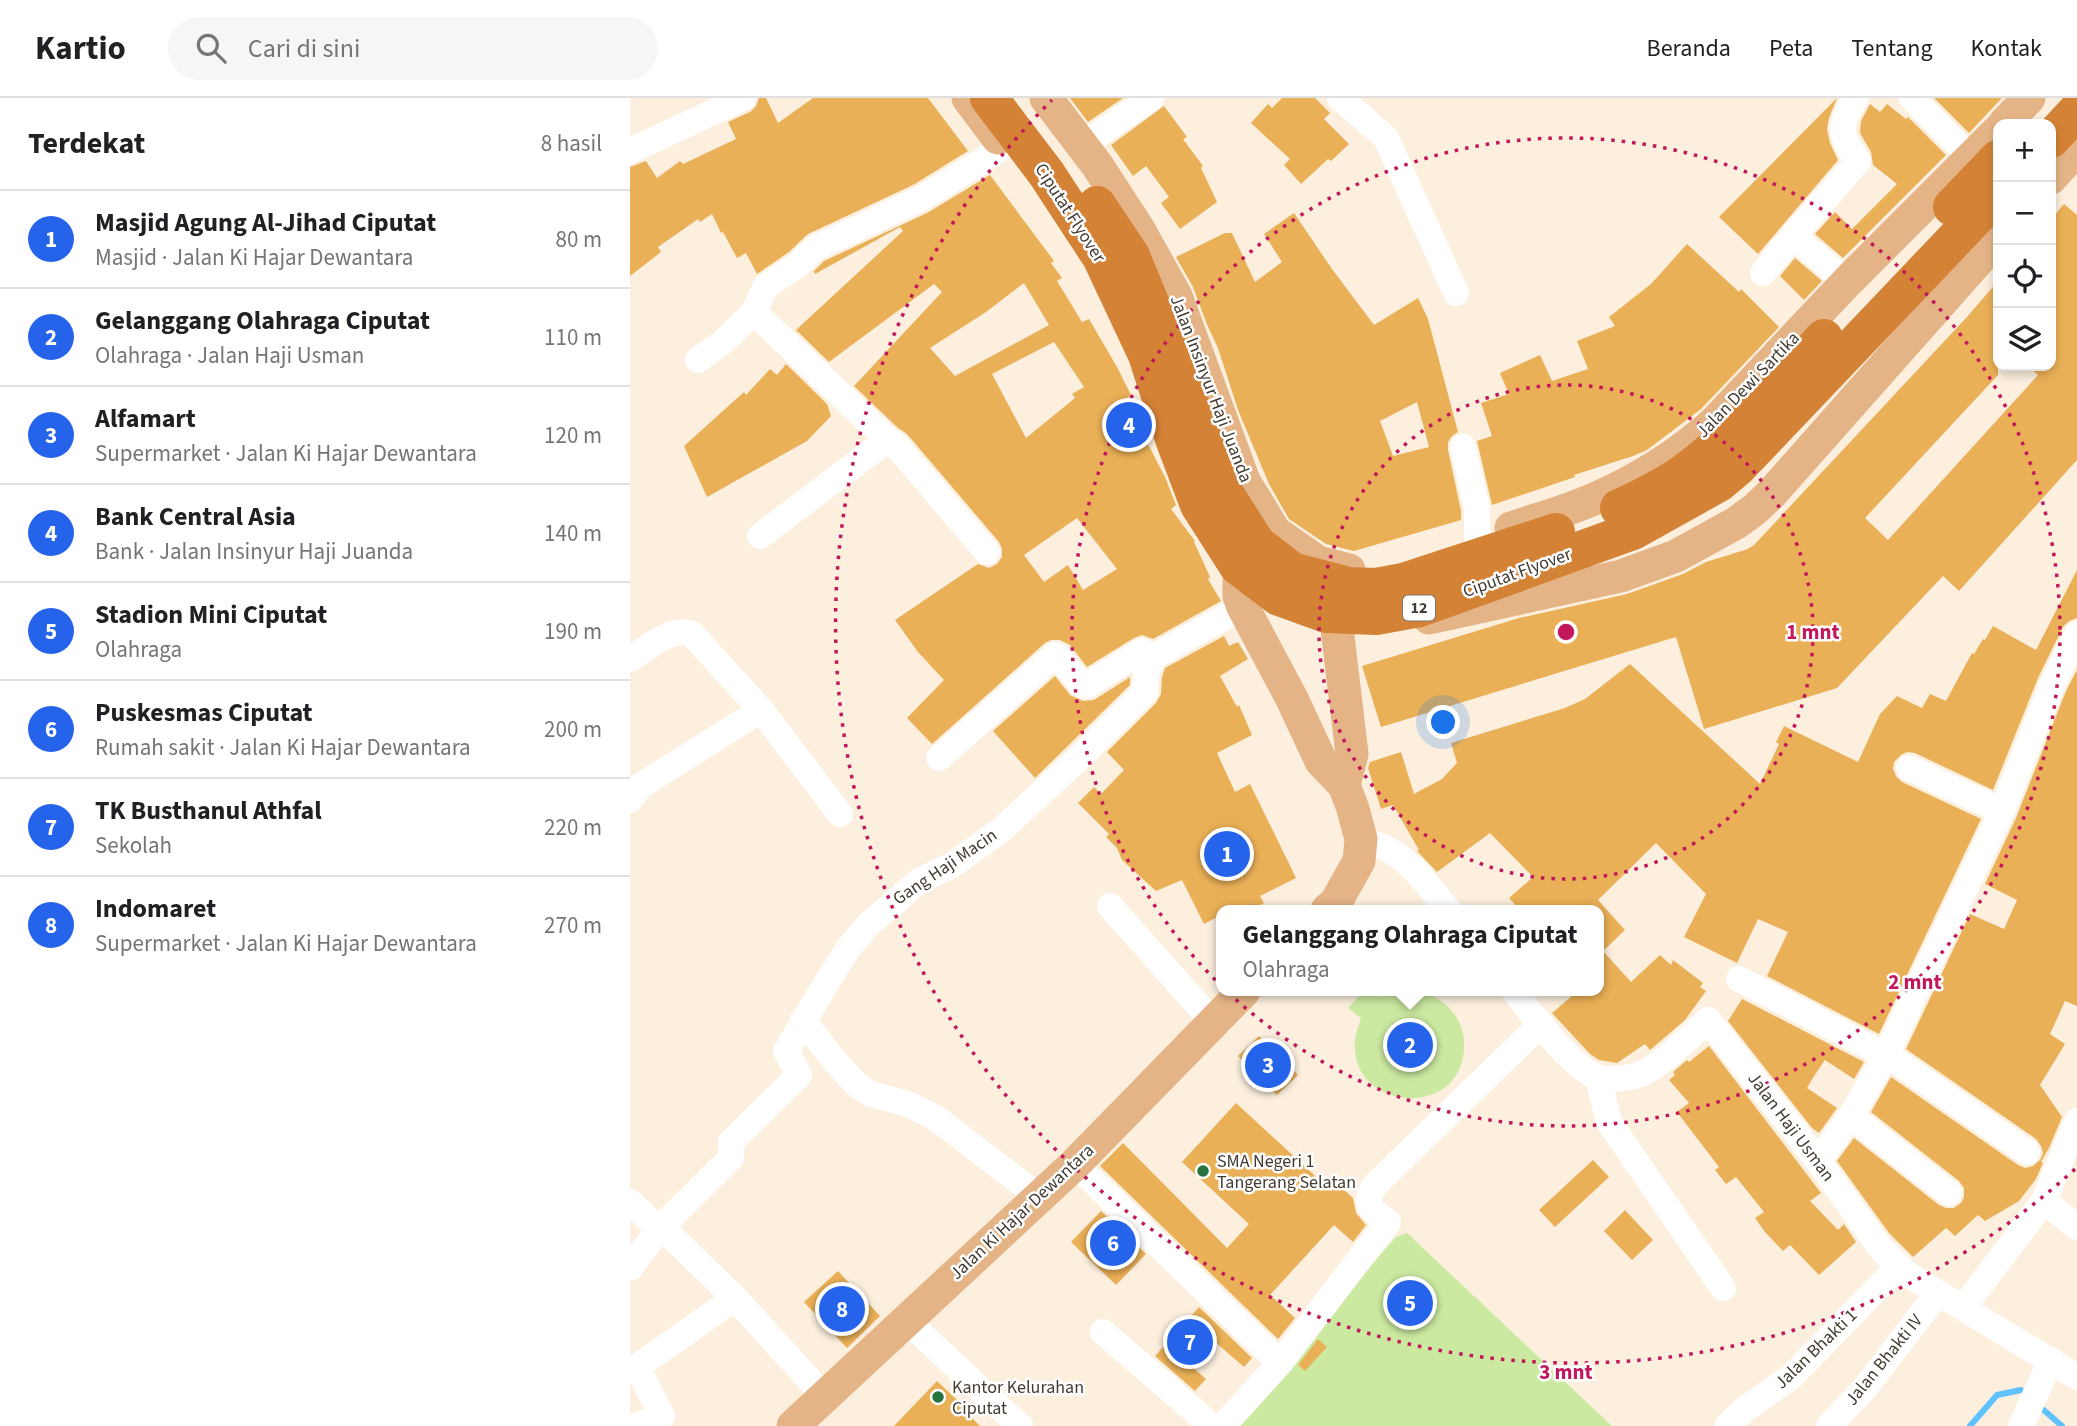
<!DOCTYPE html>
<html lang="id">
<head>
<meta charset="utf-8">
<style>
	body { margin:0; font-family:"Source Sans 3",sans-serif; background:#f6f6f6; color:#202124 }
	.controls { position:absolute; right:21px; top:21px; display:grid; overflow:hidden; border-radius:14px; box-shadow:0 4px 10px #0003 }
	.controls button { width:63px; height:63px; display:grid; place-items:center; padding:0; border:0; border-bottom:2px solid #e0e0e0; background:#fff; color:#202124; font:35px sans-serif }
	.you { position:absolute; left:814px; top:625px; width:24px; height:24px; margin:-18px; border:5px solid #fff; border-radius:50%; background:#1a73e8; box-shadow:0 0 0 10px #1a73e833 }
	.badge { display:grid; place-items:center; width:46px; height:46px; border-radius:50%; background:#2563eb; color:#fff; font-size:23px; font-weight:700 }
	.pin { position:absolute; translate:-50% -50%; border:4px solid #fff; box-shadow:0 2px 7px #0006 }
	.popup { position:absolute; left:586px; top:807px; width:388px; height:91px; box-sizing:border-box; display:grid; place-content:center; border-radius:14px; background:#fff; filter:drop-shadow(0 2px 5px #0005); font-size:23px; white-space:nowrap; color:#757577 }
	.popup b { font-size:26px; color:#202124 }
	.popup::after { content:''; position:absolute; left:50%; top:100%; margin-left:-14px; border:14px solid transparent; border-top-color:#fff }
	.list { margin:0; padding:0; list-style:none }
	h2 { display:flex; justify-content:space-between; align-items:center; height:91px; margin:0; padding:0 28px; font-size:30px }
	h2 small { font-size:23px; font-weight:400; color:#757577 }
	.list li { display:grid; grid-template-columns:46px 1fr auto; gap:21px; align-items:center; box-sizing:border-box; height:98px; padding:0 28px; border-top:2px solid #e0e0e0 }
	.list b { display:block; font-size:26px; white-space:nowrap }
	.list p { margin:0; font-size:23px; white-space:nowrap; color:#757577 }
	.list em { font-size:23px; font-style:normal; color:#757577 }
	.icon { flex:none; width:38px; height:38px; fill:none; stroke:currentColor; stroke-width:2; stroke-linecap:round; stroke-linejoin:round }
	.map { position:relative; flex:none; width:1447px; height:1328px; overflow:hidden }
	header { display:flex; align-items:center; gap:42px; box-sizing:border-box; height:98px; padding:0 35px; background:#fff; border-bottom:2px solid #e0e0e0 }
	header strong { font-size:33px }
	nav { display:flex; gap:38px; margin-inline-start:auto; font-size:24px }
	.search { width:490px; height:63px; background:#f6f6f6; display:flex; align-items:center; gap:18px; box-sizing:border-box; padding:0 24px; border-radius:38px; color:#757577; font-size:26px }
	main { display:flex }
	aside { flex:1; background:#fff }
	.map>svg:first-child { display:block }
	.green { fill:#cbe9a0 }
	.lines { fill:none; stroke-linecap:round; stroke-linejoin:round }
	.stream { stroke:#5fc1fd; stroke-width:6 }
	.building { fill:#eab057; fill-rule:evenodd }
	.minor { stroke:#fff; stroke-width:26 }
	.major { stroke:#e5b486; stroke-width:33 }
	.highway { stroke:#d48235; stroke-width:38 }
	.ring { fill:none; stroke:#c2185b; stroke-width:3.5; stroke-dasharray:3.5 7 }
	.poi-dot { fill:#287240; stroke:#fff; stroke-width:2.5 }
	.labels { text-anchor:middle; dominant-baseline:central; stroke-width:5; stroke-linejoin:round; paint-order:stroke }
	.shield { fill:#fff; stroke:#7b766e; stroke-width:2 }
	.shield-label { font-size:16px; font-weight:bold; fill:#433b30 }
	.street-label { font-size:18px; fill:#433b30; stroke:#fff }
	.poi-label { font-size:18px; fill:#433b30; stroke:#fff; text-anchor:start }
	.centre { fill:#c2185b; stroke:#fff; stroke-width:3.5 }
	.ring-label { font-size:21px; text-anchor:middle; font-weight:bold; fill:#c2185b; stroke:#fff; stroke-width:5; stroke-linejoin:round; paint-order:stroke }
</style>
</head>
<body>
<header>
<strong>Kartio</strong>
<div class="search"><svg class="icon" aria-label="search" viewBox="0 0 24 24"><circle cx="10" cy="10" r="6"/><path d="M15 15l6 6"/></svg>Cari di sini</div>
<nav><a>Beranda</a><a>Peta</a><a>Tentang</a><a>Kontak</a></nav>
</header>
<main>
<aside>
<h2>Terdekat<small>8 hasil</small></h2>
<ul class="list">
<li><span class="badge">1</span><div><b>Masjid Agung Al-Jihad Ciputat</b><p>Masjid · Jalan Ki Hajar Dewantara</p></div><em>80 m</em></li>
<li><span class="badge">2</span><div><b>Gelanggang Olahraga Ciputat</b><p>Olahraga · Jalan Haji Usman</p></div><em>110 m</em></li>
<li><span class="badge">3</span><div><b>Alfamart</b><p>Supermarket · Jalan Ki Hajar Dewantara</p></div><em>120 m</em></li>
<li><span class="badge">4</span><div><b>Bank Central Asia</b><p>Bank · Jalan Insinyur Haji Juanda</p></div><em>140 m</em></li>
<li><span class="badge">5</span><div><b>Stadion Mini Ciputat</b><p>Olahraga</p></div><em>190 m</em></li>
<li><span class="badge">6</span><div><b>Puskesmas Ciputat</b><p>Rumah sakit · Jalan Ki Hajar Dewantara</p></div><em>200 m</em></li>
<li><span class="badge">7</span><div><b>TK Busthanul Athfal</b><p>Sekolah</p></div><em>220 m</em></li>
<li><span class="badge">8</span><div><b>Indomaret</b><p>Supermarket · Jalan Ki Hajar Dewantara</p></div><em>270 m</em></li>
</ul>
</aside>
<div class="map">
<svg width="1447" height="1328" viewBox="0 0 1447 1328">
	<rect width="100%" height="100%" fill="#fcefde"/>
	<path class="green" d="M 734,893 L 745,893 L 752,899 C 776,891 798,890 817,908 C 828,918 834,932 834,946 C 836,1022 718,1016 725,941 C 726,934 729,927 731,920 L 718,910 Z
		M 777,1135 L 982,1328 L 599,1328 L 766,1139 Z"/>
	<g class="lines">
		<path class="stream" d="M 1408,1307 L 1432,1328
			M 1340,1328 L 1367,1297 L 1391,1292"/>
	</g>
	<path class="building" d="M 129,0 L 136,0 L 148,25 L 183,0 L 298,0 L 338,53 L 283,87 L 178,136 L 159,154 L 127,176 L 116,155 L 107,160 L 93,134 L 91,135 L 82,116 L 70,124 L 68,121 L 28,149 L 31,154 L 0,178 L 0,69 L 16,63 L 27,80 L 50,63 L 53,66 L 106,41 L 98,24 L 120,14 L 126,8 Z
		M 440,0 L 493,0 L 458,24 Z
		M 652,0 L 685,0 L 700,15 L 694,21 L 719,46 L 701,63 L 698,61 L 671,86 L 654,67 L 660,61 L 621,25 L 638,6 L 642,10 Z
		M 1207,0 L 1199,20 L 1197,31 L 1200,45 L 1208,62 L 1128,156 L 1089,119 Z
		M 1304,0 L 1372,0 L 1339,35 Z
		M 1240,6 L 1250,14 L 1257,6 L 1276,21 L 1278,19 L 1316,57 L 1213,160 L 1185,136 L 1205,114 L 1222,131 L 1267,86 L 1243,67 L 1241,54 L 1230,35 L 1231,23 Z
		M 534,8 L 557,39 L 553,41 L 573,68 L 571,70 L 587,104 L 550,131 L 531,105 L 539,99 L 516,68 L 503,78 L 481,47 Z
		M 360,77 L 424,163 L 421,165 L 432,180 L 427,183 L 452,224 L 459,221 L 487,269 L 501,297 L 488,307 L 519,348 L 535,379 L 546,407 L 541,411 L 565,443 L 564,444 L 580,479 L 578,481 L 591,503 L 523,541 L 512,537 L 504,540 L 457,569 L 440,547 L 430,542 L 421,542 L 415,545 L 302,646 L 277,620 L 314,582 L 288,554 L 265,522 L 348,466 L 359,470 L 367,466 L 372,459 L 372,451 L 369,444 L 277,336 L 268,330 L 224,288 L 312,194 L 304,186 L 199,264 L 166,232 L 273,133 L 270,129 L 185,176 L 184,173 L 194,163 L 297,115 ZM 394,185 L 419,227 L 325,278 L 300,250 L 356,214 ZM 424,244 L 454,289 L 442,296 L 445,300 L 396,340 L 362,276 ZM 447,420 L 487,471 L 453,492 L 438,467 L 414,484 L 394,457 Z
		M 1434,106 L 1447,117 L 1447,362 L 1329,493 L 1313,478 L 1207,590 L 1074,631 L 1046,539 L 751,629 L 732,568 L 889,520 L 997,496 L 1053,476 L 1076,464 L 1118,451 L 1124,447 L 1336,220 L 1368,183 L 1368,277 L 1235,420 L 1258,442 L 1408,277 L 1397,268 L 1421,268 L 1421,121 Z
		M 664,115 L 702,171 L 744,227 L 788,200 L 798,221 L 828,334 L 822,338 L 818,344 L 818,352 L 831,413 L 831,422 L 724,453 L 696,446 L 659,421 L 639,386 L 608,312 L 588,250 L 578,229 L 563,189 L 546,159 L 595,135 L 602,135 L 625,184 L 652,164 L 634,136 ZM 787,304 L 799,349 L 763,358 L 750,323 Z
		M 1057,146 L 1109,194 L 1111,191 L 1149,229 L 1071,311 L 1017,352 L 1003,358 L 944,377 L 945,379 L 862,407 L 847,343 L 862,338 L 851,305 L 879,296 L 870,275 L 910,257 L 922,283 L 958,271 L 947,243 L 985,228 L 979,219 L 1021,186 Z
		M 1165,160 L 1192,183 L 1174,202 L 1150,178 Z
		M 156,266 L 197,306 L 201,318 L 177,343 L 77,399 L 54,348 L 114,294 L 116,297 L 140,271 L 147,277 Z
		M 1447,472 L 1447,520 L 1439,523 L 1433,529 L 1408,580 L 1363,692 L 1285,655 L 1277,654 L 1271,657 L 1264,664 L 1263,671 L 1266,678 L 1272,684 L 1351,721 L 1249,936 L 1137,878 L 1158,834 L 1128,821 L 1107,865 L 1054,839 L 1076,796 L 1026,745 L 968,802 L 995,832 L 973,853 L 1001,884 L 1030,857 L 1041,867 L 1043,862 L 1073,885 L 1070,889 L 1076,893 L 1055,922 L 1020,952 L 1015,946 L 987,965 L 969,962 L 960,956 L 922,915 L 948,893 L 969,893 L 969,812 L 890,812 L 879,800 L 903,779 L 860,735 L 807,774 L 787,753 L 789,752 L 763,707 L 751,711 L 738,670 L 740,664 L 771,654 L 784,696 L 812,681 L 827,665 L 821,645 L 935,610 L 955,601 L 1000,566 L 1130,686 L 1149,646 L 1146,644 L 1154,628 L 1228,664 L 1250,616 L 1267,598 L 1292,610 L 1300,596 L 1316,603 L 1342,555 L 1344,556 L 1353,541 L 1355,542 L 1363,528 L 1406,552 Z
		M 594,538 L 599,548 L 608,544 L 618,561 L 590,578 L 607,609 L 609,607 L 622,637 L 587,655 L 605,694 L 620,686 L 666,780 L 630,798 L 634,805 L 620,812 L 591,812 L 591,817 L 574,826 L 552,782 L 526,793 L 492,762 L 487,750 L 476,739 L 479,736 L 448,705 L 464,689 L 471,696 L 494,672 L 477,654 L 526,605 L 531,596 L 532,579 L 535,570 Z
		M 1447,572 L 1447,908 L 1435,903 L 1420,936 L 1435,946 L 1410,987 L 1432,1019 L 1419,1050 L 1411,1064 L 1413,1065 L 1406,1081 L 1389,1103 L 1355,1123 L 1348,1117 L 1325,1138 L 1316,1130 L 1283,1159 L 1259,1135 L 1207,1063 L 1224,1040 L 1309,1107 L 1316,1110 L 1324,1110 L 1332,1104 L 1334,1098 L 1334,1090 L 1329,1083 L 1241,1014 L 1261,979 L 1388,1067 L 1395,1070 L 1403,1068 L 1410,1062 L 1413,1055 L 1411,1048 L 1406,1041 L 1276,951 L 1340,816 L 1374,831 L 1387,802 L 1355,786 L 1386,720 L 1436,593 Z
		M 425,578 L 440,597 L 453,603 L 464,602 L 500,579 L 500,587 L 405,680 L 363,633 Z
		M 1112,901 L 1234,964 L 1224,981 L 1195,962 L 1186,975 L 1177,990 L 1207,1010 L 1189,1035 L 1182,1030 L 1098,923 Z
		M 629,938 L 668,977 L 647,997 L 608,958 Z
		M 1079,948 L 1191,1095 L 1180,1103 L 1208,1132 L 1214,1126 L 1226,1144 L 1189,1177 L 1160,1147 L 1153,1153 L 1135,1134 L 1125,1120 L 1134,1114 L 1106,1079 L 1096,1086 L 1085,1072 L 1089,1069 L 1047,1014 L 1059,1005 L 1039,982 L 1045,977 L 1043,974 L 1057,962 L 1059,964 Z
		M 606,1005 L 696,1088 L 702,1081 L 723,1100 L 726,1115 L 736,1127 L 723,1144 L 704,1127 L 640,1197 L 665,1220 L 648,1241 L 470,1068 L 493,1045 L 597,1150 L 619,1126 L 552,1064 Z
		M 963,1062 L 979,1079 L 925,1129 L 909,1112 Z
		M 995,1112 L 1023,1142 L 1002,1162 L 974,1133 Z
		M 471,1113 L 516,1156 L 486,1187 L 441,1144 Z
		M 208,1173 L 250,1218 L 217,1250 L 174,1204 Z
		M 569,1209 L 622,1260 L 614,1269 L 584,1243 L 561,1268 L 576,1281 L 565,1293 L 525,1258 Z
		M 688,1241 L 697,1249 L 675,1273 L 668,1267 Z
		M 307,1283 L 341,1315 L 339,1317 L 350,1328 L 264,1328 Z"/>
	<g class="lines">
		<path class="minor" d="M 710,0 L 756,40 L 826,195
			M 1282,0 L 1342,61
			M 453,47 L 521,0
			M 0,53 L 113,0
			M 1133,175 L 1163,138
			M 1217,184 L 1163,138 L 1228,63 C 1209,38 1208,26 1226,0
			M 124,214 L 135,189 L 169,166 L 185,150 L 290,101 L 351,64 L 374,48
			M 68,262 L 93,244 L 124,214 L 259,343
			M 833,349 L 847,411 L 847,442
			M 130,438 L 252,346 L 259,343 L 265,346 L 357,454
			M 0,561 C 18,550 41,528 62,536 L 131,612 L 210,716
			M 309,660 L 425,557 L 428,558 L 452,587 L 456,588 L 512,553 L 523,559 L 613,509
			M 1279,670 L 1372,713
			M 0,702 L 10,688 L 131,612
			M 731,741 C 738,744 746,746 753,749 C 780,761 800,790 818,812
			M 480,808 L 583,924
			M 1109,881 L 1263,961 L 1397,1054
			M 884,893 C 903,917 939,967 967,979 C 977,983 1005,980 1015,974 C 1038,961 1058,940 1078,922 L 1188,1063 L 1251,1151 L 1280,1178 L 1447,1279
			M 173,922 L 203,961 L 227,987 L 241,996 L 278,1006 L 306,1020 L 409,1099
			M 968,980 L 979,1024 L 1093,1190
			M 1221,1018 L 1319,1095
			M 1188,1063 L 1221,1018 L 1256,957 L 1372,713 L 1422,587 L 1447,536
			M 445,1066 L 650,1265
			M 1414,1103 L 1447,1129
			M 0,1104 L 29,1131 L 42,1139 L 105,1200 L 195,1299
			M 0,1170 L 29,1131 L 101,1060 L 101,1044 L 169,977 L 156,953 L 200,879 L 217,852 L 238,827 L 289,783 L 322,767 L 371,732 L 446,663 L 515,594 L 516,575 L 523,559
			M 1333,1210 L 1414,1103 L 1447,1023
			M 276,1222 L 390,1328
			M 473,1234 L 582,1328
			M 5,1328 L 32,1318 L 7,1269 L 105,1200
			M 593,1328 L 650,1265 L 758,1124 C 743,1113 731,1107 745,1087 L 911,926
			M 1097,1328 L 1114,1312 L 1161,1279 L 1269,1168
			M 1199,1328 L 1235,1290 L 1308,1195
			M 1391,1328 L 1421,1262"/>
		<path class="major" d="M 338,0 L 368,40
			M 416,0 L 467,67 L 508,130 L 546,198 L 614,383 L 645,434 L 688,464 L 719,472
			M 1374,26 L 1399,0
			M 1421,80 L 1447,51
			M 881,430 C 908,421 937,413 964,401 C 1008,382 1048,357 1084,325 L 1217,184 L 1368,33
			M 609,483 L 609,498 L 613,509 L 662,601 L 691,663 L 714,687 L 723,711 L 731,741 L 729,763 L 706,804 L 697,812
			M 799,520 L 991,478 L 1046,458 L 1106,425 L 1124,412 L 1141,396 L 1368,140
			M 707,530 L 722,656 L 714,687
			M 163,1328 L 445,1066 L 614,893"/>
		<path class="highway" d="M 359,0 L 416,75 L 471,159 L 517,257 L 544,341 L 569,407 L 608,468 L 649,499 L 696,516 L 746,518 L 790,510 L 1003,433 L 1089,385 L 1108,369 L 1368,96
			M 1421,41 L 1447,13
			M 467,107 L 501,158 L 545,265 L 592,391 L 627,446 L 662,473 L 719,488 L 746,489 L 773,484 L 926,434
			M 1322,109 L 1368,61
			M 989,410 C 1013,399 1038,387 1059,371 C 1109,333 1151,285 1194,240"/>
	</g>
	<g class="ring">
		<circle cx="936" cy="534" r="247"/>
		<circle cx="936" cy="534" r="494"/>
		<path d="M1445 1071A740 740 0 0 1 422 2"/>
	</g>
	<g class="poi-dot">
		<circle cx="573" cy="1073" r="7"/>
		<circle cx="308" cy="1299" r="7"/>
	</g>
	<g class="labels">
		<rect class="shield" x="773" y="497.5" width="32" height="25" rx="5"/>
		<g class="shield-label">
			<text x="789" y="510">12</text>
		</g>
		<g class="street-label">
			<text transform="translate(440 115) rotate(57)">Ciputat Flyover</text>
			<text transform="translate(1118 287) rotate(-46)">Jalan Dewi Sartika</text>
			<text transform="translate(581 291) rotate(69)">Jalan Insinyur Haji Juanda</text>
			<text transform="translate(887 475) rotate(-20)">Ciputat Flyover</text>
			<text transform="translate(315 769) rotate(-34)">Gang Haji Macin</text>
			<text transform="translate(1161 1029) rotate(53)">Jalan Haji Usman</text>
			<text transform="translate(392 1114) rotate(-43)">Jalan Ki Hajar Dewantara</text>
			<text transform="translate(1186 1251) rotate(-44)">Jalan Bhakti 1</text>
			<text transform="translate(1254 1262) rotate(-51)">Jalan Bhakti IV</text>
		</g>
		<g class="poi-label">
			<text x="587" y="1063">SMA Negeri 1<tspan x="587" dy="21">Tangerang Selatan</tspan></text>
			<text x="322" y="1289">Kantor Kelurahan<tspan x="322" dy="21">Ciputat</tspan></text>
		</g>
	</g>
	<circle cx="936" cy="534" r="10" class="centre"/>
	<g class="ring-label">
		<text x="1183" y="541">1 mnt</text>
		<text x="1285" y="891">2 mnt</text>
		<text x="936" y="1281">3 mnt</text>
	</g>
</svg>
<div class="controls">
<button>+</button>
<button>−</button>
<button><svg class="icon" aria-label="locate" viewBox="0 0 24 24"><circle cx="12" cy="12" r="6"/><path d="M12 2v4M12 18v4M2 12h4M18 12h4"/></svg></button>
<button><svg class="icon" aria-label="layers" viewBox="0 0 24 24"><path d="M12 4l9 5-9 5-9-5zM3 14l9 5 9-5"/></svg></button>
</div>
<div class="you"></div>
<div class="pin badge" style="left:597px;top:756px">1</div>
<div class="pin badge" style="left:780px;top:947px">2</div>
<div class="popup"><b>Gelanggang Olahraga Ciputat</b>Olahraga</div>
<div class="pin badge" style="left:638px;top:967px">3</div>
<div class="pin badge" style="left:499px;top:327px">4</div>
<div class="pin badge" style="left:780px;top:1205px">5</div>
<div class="pin badge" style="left:483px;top:1145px">6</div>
<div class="pin badge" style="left:560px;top:1244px">7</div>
<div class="pin badge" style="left:212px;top:1211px">8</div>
</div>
</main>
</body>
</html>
